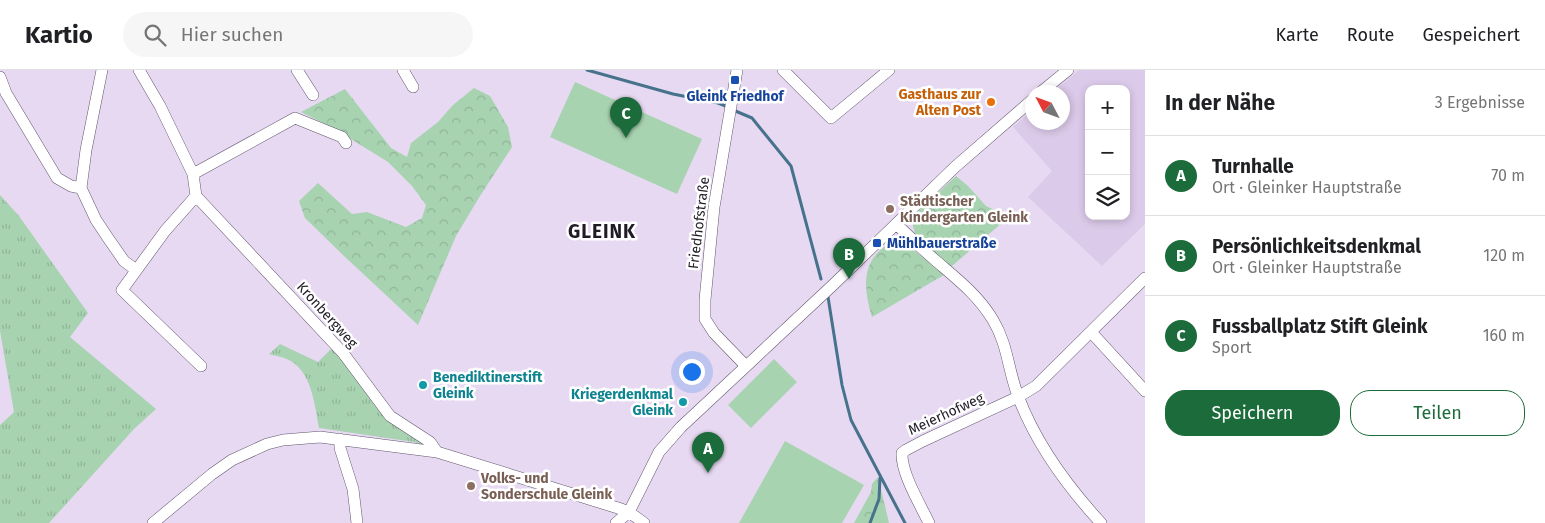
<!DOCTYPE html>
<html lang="de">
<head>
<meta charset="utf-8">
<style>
	body { margin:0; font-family:"Fira Sans",sans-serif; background:#f6f6f6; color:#202124 }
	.controls { position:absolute; right:15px; top:15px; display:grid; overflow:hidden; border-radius:10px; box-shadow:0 2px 8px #0003 }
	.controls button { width:45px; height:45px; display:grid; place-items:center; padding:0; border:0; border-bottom:1px solid #e0e0e0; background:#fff; color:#202124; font:25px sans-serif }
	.compass { position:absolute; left:1025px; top:15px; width:45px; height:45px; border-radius:50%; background:#fff; box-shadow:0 2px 8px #0003; rotate:311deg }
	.you { position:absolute; left:691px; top:301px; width:18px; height:18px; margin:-12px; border:4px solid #fff; border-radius:50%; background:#1a73e8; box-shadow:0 0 0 8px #1a73e833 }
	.badge { display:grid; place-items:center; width:32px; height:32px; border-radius:50%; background:#1c6b3b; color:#fff; font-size:16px; font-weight:700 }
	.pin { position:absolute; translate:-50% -41px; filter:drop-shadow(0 1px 2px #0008) }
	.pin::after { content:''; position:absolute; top:26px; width:18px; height:15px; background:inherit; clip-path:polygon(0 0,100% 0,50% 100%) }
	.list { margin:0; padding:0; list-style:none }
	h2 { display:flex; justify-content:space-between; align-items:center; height:65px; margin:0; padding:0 20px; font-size:21px }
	h2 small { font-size:16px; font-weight:400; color:#757577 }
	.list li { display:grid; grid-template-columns:32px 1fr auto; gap:15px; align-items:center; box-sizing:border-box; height:80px; padding:0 20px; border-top:1px solid #e0e0e0 }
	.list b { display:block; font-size:19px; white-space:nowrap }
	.list p { margin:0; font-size:16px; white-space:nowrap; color:#757577 }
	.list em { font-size:16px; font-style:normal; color:#757577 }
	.actions { display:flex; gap:10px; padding:15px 20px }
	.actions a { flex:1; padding:11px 0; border:1px solid #1c6b3b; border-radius:20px; text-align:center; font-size:18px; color:#1c6b3b }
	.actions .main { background:#1c6b3b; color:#fff }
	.icon { flex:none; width:28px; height:28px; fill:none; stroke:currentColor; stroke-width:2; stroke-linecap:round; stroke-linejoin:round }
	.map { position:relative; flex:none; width:1145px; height:453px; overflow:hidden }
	header { display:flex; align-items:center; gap:30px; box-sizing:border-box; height:70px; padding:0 25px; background:#fff; border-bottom:1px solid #e0e0e0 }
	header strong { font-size:24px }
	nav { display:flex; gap:28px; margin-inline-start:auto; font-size:18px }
	.search { width:350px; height:45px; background:#f6f6f6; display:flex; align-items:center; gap:12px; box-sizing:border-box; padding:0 18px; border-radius:28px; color:#757577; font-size:19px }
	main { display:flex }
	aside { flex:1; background:#fff }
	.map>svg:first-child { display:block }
	.built { fill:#dbcae9; fill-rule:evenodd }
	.grass { fill:url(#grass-tufts) }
	.forest { fill:url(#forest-crowns) }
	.pitch { fill:#a8d3b1 }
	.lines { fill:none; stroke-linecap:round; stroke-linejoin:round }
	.stream { stroke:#46728c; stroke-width:3 }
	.minor-casing { stroke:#61566b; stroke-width:12 }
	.minor { stroke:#fff; stroke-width:11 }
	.transit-dot { fill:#1a4fb4; stroke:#fff; stroke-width:2 }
	.food-dot { fill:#e8710a; stroke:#fff; stroke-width:2 }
	.education-dot { fill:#8d6e63; stroke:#fff; stroke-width:2 }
	.culture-dot { fill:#0f9aa8; stroke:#fff; stroke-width:2 }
	.labels { text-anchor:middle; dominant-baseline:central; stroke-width:5; stroke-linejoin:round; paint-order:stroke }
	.food-label { font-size:14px; font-weight:bold; fill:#c56008; stroke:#fff; text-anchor:end }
	.transit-label { font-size:14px; font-weight:bold; fill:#164399; stroke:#fff }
	.education-label { font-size:14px; font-weight:bold; fill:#785e54; stroke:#fff; text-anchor:start }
	.street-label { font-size:14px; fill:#201b24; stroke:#fff }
	.culture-label { font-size:14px; font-weight:bold; fill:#0d838f; stroke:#fff; text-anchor:start }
	.district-label { font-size:19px; font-weight:bold; letter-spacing:1px; fill:#201b24; stroke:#fff }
</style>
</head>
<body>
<header>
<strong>Kartio</strong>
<div class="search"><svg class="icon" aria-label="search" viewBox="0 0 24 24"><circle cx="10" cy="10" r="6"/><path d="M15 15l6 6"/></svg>Hier suchen</div>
<nav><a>Karte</a><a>Route</a><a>Gespeichert</a></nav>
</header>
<main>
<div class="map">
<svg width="1145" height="453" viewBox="0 0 1145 453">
	<defs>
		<pattern id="grass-tufts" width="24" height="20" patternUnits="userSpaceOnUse" patternTransform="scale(1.25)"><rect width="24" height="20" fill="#a8d3b1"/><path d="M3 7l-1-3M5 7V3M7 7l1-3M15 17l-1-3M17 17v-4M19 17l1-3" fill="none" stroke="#90b598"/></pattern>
		<pattern id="forest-crowns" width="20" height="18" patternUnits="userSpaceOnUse" patternTransform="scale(1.25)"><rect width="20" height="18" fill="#a8d3b1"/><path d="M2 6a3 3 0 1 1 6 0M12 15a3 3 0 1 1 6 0" fill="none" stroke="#90b598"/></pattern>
	</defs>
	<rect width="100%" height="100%" fill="#e7d9f2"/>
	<path class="built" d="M 1079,0 L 1145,0 L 1145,154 L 1102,196 L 1028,127 L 1052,101 L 1013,57 L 1032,40 L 1032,52 L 1062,52 L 1062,22 L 1053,22 ZM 1089,19 L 1126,19 L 1126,146 L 1089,146 Z"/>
	<path class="grass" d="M 0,125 L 19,146 L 88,243 L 70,267 L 156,339 L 134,359 L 49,453 L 0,453 L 0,355 L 14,342 L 0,261 Z
		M 280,274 L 318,292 L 332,278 L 340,285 L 377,336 L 425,373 L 425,376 L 414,372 L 319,358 C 315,336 312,304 291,291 C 284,287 276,286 269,284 Z"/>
	<path class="forest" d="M 474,18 L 490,26 L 508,57 L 512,77 L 480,126 L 456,166 L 418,255 L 344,186 L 305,148 L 299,131 L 318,113 L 352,144 L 367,142 L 406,157 L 422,148 L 426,135 L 412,116 L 388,92 L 333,58 L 301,42 L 345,19 L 391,78 L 407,87 L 411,73 L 438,52 L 453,35 Z
		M 956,106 L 968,116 L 986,136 L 995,140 L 1003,152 L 952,196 L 942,191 L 915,164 L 911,148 Z
		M 897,170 L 904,172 L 944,205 L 872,247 C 862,215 861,185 897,170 Z
		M 878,407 L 889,453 L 854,453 L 871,422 L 872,414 Z"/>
	<path class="pitch" d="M 575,12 L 702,69 L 677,124 L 550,67 Z
		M 774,289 L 797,312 L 751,358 L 728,335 Z
		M 785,371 L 864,415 L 842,453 L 739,453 Z"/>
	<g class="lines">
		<path class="stream" d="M 587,0 L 673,24 L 718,33 L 728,37
			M 733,40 L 752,48 L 791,96 L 821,209
			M 828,227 L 842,315 L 851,350 L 905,453
			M 870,453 L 879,429 L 880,408"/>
		<g class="minor-casing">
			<path id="minor" d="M 102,0 L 86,80 L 81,118 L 96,150 L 108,168 L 124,191 L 136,200
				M 139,0 L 160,36 L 193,104 L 196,126 L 343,283 L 390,346 L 430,372 L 437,382
				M 297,0 L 313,25
				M 403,0 L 413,17
				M 737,0 L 714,137 L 705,230 L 705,249 L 714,263 L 745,295
				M 783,0 L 831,48 L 889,0
				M 0,7 L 6,23 L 57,108 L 71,116 L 81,118
				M 1041,22 L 1068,0
				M 193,104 L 295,48 L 342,67 L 346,73
				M 196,126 L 165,161 L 122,220 L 201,296
				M 896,154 C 909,166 922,179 935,190 C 957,209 978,225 993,250 C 1008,275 1008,300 1018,326 C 1036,374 1066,415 1101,453
				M 1091,262 L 1145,321
				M 340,369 L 340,378 L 353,419 L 357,453
				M 153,453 L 212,404 L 232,390 L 267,374 L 283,370 L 320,367 L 437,382 L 618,438 L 629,442 L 644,453
				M 616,453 L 629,442 L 659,382 L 681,357 L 834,214 L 955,97 L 1032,30
				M 929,453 C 920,434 901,403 902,383 L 906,380 L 923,371 L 1018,327 L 1036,316 L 1145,208"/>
		</g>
		<use href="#minor" class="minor"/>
	</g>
	<g class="transit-dot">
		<rect x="730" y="5" width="10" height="10" rx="2.5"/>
		<rect x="872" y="168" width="10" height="10" rx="2.5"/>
	</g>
	<circle class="food-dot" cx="991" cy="32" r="5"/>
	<g class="education-dot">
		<circle cx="890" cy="139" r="5"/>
		<circle cx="471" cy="416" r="5"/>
	</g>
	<g class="culture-dot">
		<circle cx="423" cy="315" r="5"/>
		<circle cx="683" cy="332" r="5"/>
	</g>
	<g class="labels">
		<g class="food-label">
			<text x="981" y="24">Gasthaus zur<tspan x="981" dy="16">Alten Post</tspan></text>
		</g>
		<g class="transit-label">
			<text x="735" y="26">Gleink Friedhof</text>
			<text x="887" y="173" text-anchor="start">Mühlbauerstraße</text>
		</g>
		<g class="education-label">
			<text x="900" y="131">Städtischer<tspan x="900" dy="16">Kindergarten Gleink</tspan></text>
			<text x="481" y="408">Volks- und<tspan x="481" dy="16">Sonderschule Gleink</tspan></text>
		</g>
		<g class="street-label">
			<text transform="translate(699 153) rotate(-83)">Friedhofstraße</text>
			<text transform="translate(327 245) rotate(48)">Kronbergweg</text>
			<text transform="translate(946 344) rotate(-25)">Meierhofweg</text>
		</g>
		<g class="culture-label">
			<text x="433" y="307">Benediktinerstift<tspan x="433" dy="16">Gleink</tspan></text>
			<text x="673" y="324" text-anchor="end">Kriegerdenkmal<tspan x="673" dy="16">Gleink</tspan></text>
		</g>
		<g class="district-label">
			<text x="602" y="161">GLEINK</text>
		</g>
	</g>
</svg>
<div class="controls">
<button>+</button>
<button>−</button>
<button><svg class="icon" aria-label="layers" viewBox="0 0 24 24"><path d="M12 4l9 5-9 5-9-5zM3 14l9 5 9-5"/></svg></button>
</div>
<svg class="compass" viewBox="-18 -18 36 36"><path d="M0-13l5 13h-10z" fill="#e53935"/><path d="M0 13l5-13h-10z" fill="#757577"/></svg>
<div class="you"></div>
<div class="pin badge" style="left:708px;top:403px">A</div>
<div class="pin badge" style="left:849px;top:209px">B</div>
<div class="pin badge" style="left:626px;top:68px">C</div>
</div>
<aside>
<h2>In der Nähe<small>3 Ergebnisse</small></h2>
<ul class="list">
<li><span class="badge">A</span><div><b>Turnhalle</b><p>Ort · Gleinker Hauptstraße</p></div><em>70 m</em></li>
<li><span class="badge">B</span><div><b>Persönlichkeitsdenkmal</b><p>Ort · Gleinker Hauptstraße</p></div><em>120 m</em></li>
<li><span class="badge">C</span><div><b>Fussballplatz Stift Gleink</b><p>Sport</p></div><em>160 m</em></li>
</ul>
<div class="actions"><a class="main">Speichern</a><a>Teilen</a></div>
</aside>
</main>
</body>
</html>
